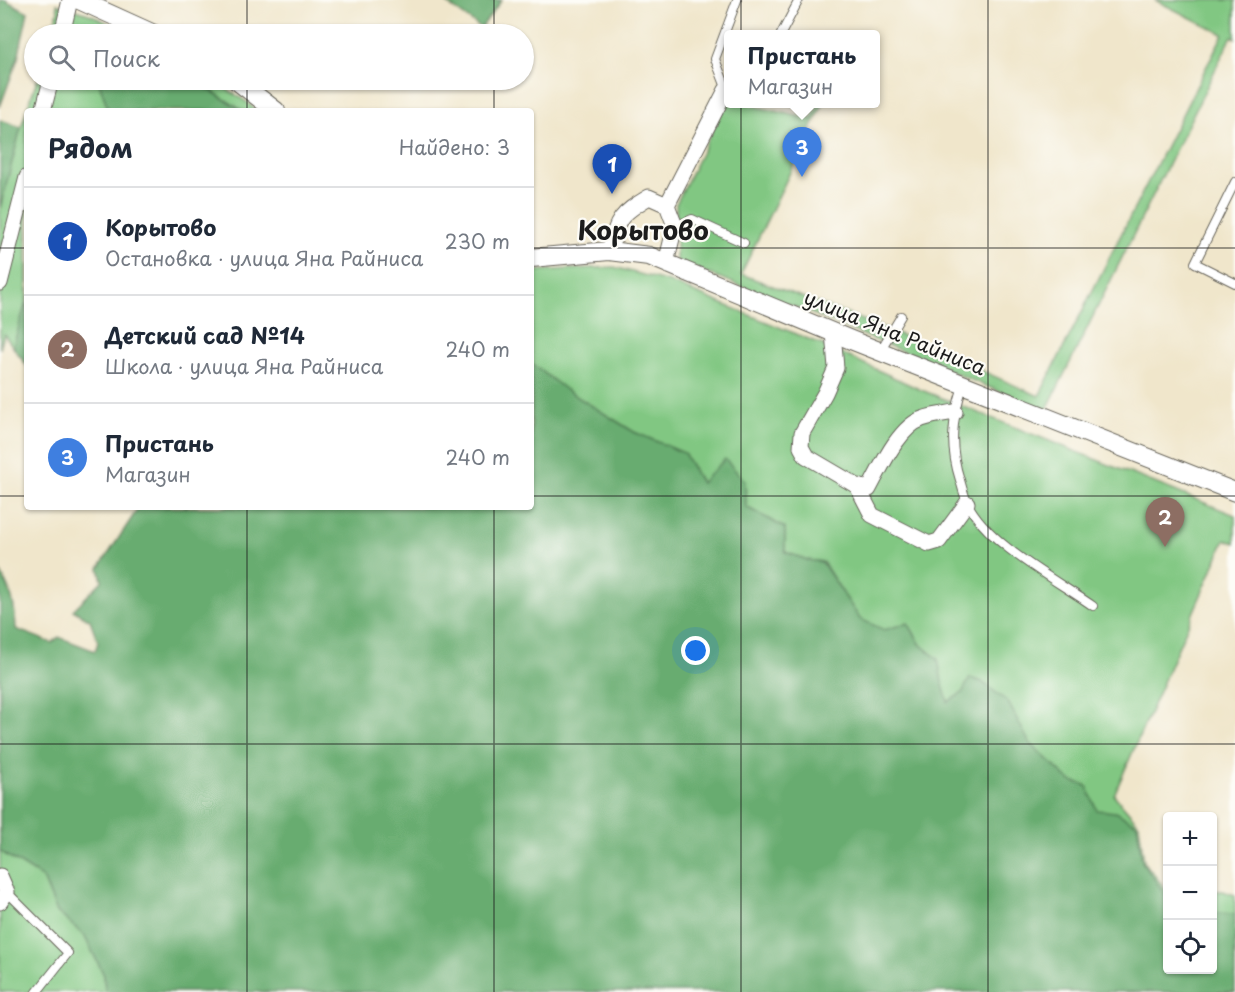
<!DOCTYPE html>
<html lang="ru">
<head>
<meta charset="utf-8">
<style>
	body { margin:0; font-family:"Playpen Sans",sans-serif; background:#f6f6f7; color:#1f2937 }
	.controls { position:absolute; right:18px; bottom:18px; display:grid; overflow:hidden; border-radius:6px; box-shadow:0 2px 4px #0004 }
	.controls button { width:54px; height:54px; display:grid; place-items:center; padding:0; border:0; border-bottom:2px solid #e0e1e3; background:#fff; color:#1f2937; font:30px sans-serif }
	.you { position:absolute; left:696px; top:651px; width:21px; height:21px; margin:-15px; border:4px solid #fff; border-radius:50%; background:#1a73e8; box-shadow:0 0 0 9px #1a73e833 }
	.badge { display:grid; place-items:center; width:39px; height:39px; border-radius:50%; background:#1f6fb2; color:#fff; font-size:20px; font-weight:700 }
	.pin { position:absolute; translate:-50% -50px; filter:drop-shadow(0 2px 3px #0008) }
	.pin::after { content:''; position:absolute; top:32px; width:21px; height:18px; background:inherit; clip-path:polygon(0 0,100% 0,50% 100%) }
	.popup { position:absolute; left:724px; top:30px; width:156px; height:78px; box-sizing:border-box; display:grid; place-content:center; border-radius:6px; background:#fff; filter:drop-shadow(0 2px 4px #0005); font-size:20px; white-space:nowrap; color:#747a83 }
	.popup b { font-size:22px; color:#1f2937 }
	.popup::after { content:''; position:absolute; left:50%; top:100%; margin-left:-12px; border:12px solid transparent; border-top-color:#fff }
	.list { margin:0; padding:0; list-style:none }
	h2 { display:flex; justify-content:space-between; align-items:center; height:78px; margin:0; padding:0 24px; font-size:26px }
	h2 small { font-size:20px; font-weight:400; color:#747a83 }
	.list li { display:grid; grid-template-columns:39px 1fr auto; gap:18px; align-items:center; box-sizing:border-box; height:108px; padding:0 24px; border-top:2px solid #e0e1e3 }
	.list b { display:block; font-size:22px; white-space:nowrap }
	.list p { margin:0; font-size:20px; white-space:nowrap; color:#747a83 }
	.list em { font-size:20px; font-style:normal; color:#747a83 }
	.icon { flex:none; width:33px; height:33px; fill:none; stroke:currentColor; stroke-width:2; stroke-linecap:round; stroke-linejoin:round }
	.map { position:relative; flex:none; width:1235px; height:992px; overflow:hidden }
	.search { position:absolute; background:#fff; box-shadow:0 2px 4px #0004; left:24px; top:24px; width:510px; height:66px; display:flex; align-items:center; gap:15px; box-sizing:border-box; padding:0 21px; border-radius:33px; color:#747a83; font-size:22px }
	.panel { position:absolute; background:#fff; box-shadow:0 2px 4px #0004; left:24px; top:108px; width:510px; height:402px; border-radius:6px }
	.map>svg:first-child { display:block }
	.green { fill:#81c782; stroke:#4e724f; stroke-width:1.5 }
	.forest { fill:#68ac70; stroke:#426446; stroke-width:1.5 }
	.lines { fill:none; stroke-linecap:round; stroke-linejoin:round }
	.service-casing { stroke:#666359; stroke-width:10 }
	.minor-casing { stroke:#666359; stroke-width:17 }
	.tertiary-casing { stroke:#666359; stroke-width:20 }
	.service { stroke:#fff; stroke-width:8 }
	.minor { stroke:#fff; stroke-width:15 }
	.tertiary { stroke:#fff; stroke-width:18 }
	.grid { fill:none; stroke:#1c1c1c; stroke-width:1.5; stroke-opacity:0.55 }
	.labels { text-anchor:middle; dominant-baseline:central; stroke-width:4.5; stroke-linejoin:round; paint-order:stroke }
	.street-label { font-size:20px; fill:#1c1c1c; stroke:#fdfcf7 }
	.district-label { font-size:26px; font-weight:bold; fill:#1c1c1c; stroke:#fdfcf7 }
</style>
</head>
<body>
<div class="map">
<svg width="1235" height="992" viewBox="0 0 1235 992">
	<rect width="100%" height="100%" fill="#fdfcf7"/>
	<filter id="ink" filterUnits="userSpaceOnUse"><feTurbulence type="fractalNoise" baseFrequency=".0167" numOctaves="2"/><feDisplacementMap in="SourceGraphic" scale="12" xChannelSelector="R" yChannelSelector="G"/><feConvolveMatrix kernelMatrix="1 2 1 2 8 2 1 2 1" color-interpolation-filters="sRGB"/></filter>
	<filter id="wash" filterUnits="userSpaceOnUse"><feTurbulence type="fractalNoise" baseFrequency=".008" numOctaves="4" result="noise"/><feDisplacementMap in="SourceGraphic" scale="24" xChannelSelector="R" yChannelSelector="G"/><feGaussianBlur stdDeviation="1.35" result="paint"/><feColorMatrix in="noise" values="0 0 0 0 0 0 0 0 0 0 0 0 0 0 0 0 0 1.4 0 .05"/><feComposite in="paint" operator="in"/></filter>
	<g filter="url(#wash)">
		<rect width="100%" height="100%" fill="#f0e6cb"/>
		<path class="green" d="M 1155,0 L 1235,0 L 1235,38 L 1232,36 L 1046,411 L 808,312 L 676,261 L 676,204 L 728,99 L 728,104 L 745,104 L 811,119 L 819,104 L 823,104 L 741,274 L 892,331 L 1039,396 L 1223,34 Z
			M 57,4 L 92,15 L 130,34 L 52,34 L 58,11 Z
			M 37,80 L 98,80 L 109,111 L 27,111 L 27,299 L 13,347 L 4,334 L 0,349 L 0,208 L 21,127 Z
			M 183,80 L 212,80 L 247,102 L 257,111 L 243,111 L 205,87 Z
			M 614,267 L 669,282 L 823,345 L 919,389 L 1235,515 L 1235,543 L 1225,540 L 1114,795 L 1139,824 L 1144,862 L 1167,891 L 1168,970 L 1212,970 L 1235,992 L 1161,992 L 531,397 L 768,563 L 858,617 L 823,562 L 807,560 L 785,552 L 785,528 L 746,507 L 745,481 L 725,460 L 702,484 L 684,453 L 634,432 L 566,390 L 531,363 L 531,271 Z
			M 0,851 L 43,878 L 57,912 L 84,935 L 104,975 L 105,992 L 0,992 Z
			M 1213,891 L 1223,891 L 1235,895 L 1235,914 L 1213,913 Z"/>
		<path class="forest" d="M 0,0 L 5,0 L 28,12 L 18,58 L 0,107 Z
			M 442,0 L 502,0 L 481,28 Z
			M 98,80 L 183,80 L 205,87 L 243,111 L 109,111 Z
			M 0,120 L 21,127 L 0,208 Z
			M 27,299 L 27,366 L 13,347 Z
			M 531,363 L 566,390 L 634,432 L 684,453 L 701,483 L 725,459 L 745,481 L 746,507 L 785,528 L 785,552 L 807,560 L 822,562 L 860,619 L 884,630 L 908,623 L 921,645 L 938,659 L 942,682 L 948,702 L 962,693 L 970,678 L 982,682 L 1008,702 L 1029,742 L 1069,780 L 1087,786 L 1097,810 L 1115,812 L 1137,824 L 1142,862 L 1167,897 L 1168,970 L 1212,970 L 1213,913 L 1235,914 L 1235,992 L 105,992 L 104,975 L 84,935 L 57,912 L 43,878 L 0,851 L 0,571 C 12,594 15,603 16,629 L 52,643 L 59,637 L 95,651 L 98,642 L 90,620 L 73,610 L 102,581 L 99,568 L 139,507 L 531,507 Z"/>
	</g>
	<g filter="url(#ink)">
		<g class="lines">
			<g class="service-casing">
				<path id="service" d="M 781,34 L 799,0
					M 727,90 L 715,59 L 737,0
					M 1235,182 L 1195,263 L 1235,283
					M 675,226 L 692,219 L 744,243
					M 880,351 L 901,316
					M 963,386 C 952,419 949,446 960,480 C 962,487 964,495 967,502 C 987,544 1056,580 1093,606
					M 7,892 L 68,953 L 37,992"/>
			</g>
			<g class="minor-casing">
				<path id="minor" d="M 62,34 L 70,0
					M 43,111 L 51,80
					M 667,205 L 726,90
					M 609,251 C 618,218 619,215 649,197 L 667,205 L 675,226 L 666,263
					M 0,283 L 27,177
					M 833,332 L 836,368 L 825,393 L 802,433 L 801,447 L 806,456 L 857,486 L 869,489 C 881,467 899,427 922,419 C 933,415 944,414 955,412
					M 857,486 L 872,515 L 929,544 L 939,541 L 967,503
					M 0,876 L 7,892 L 0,902"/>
			</g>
			<g class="tertiary-casing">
				<path id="tertiary" d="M 79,0 L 154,34
					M 236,80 L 276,111
					M 531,258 L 609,251 L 649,256 L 851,340 L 1235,492"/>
			</g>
			<use href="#service" class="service"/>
			<use href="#minor" class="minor"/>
			<use href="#tertiary" class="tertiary"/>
		</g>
	</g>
	<path class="grid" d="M 247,0 L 247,34M 494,0 L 494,34M 741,0 L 741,992M 988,0 L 988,992M 247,80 L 247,111M 494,80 L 494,111M 0,248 L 27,248M 531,248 L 1235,248M 0,496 L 27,496M 531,496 L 1235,496M 247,507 L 247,992M 494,507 L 494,992M 0,744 L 1235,744"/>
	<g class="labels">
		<g class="street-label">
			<text transform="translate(895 332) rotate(22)">улица Яна Райниса</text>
		</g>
		<g class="district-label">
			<text x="643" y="229">Корытово</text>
		</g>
	</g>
</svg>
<div class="controls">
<button>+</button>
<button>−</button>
<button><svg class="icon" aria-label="locate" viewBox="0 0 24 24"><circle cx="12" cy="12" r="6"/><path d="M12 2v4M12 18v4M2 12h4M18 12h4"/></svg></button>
</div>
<div class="you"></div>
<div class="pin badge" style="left:612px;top:194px;background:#1a4fb4">1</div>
<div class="pin badge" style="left:1165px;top:547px;background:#8d6e63">2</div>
<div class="pin badge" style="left:802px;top:177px;background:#3f7fe0">3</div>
<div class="popup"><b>Пристань</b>Магазин</div>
<div class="search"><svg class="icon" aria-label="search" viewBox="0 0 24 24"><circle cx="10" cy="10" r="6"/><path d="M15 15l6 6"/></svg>Поиск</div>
<section class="panel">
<h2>Рядом<small>Найдено: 3</small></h2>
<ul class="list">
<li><span class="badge" style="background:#1a4fb4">1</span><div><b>Корытово</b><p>Остановка · улица Яна Райниса</p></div><em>230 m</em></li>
<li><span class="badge" style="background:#8d6e63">2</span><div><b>Детский сад №14</b><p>Школа · улица Яна Райниса</p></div><em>240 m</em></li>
<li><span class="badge" style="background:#3f7fe0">3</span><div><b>Пристань</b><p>Магазин</p></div><em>240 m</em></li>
</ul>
</section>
</div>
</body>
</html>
